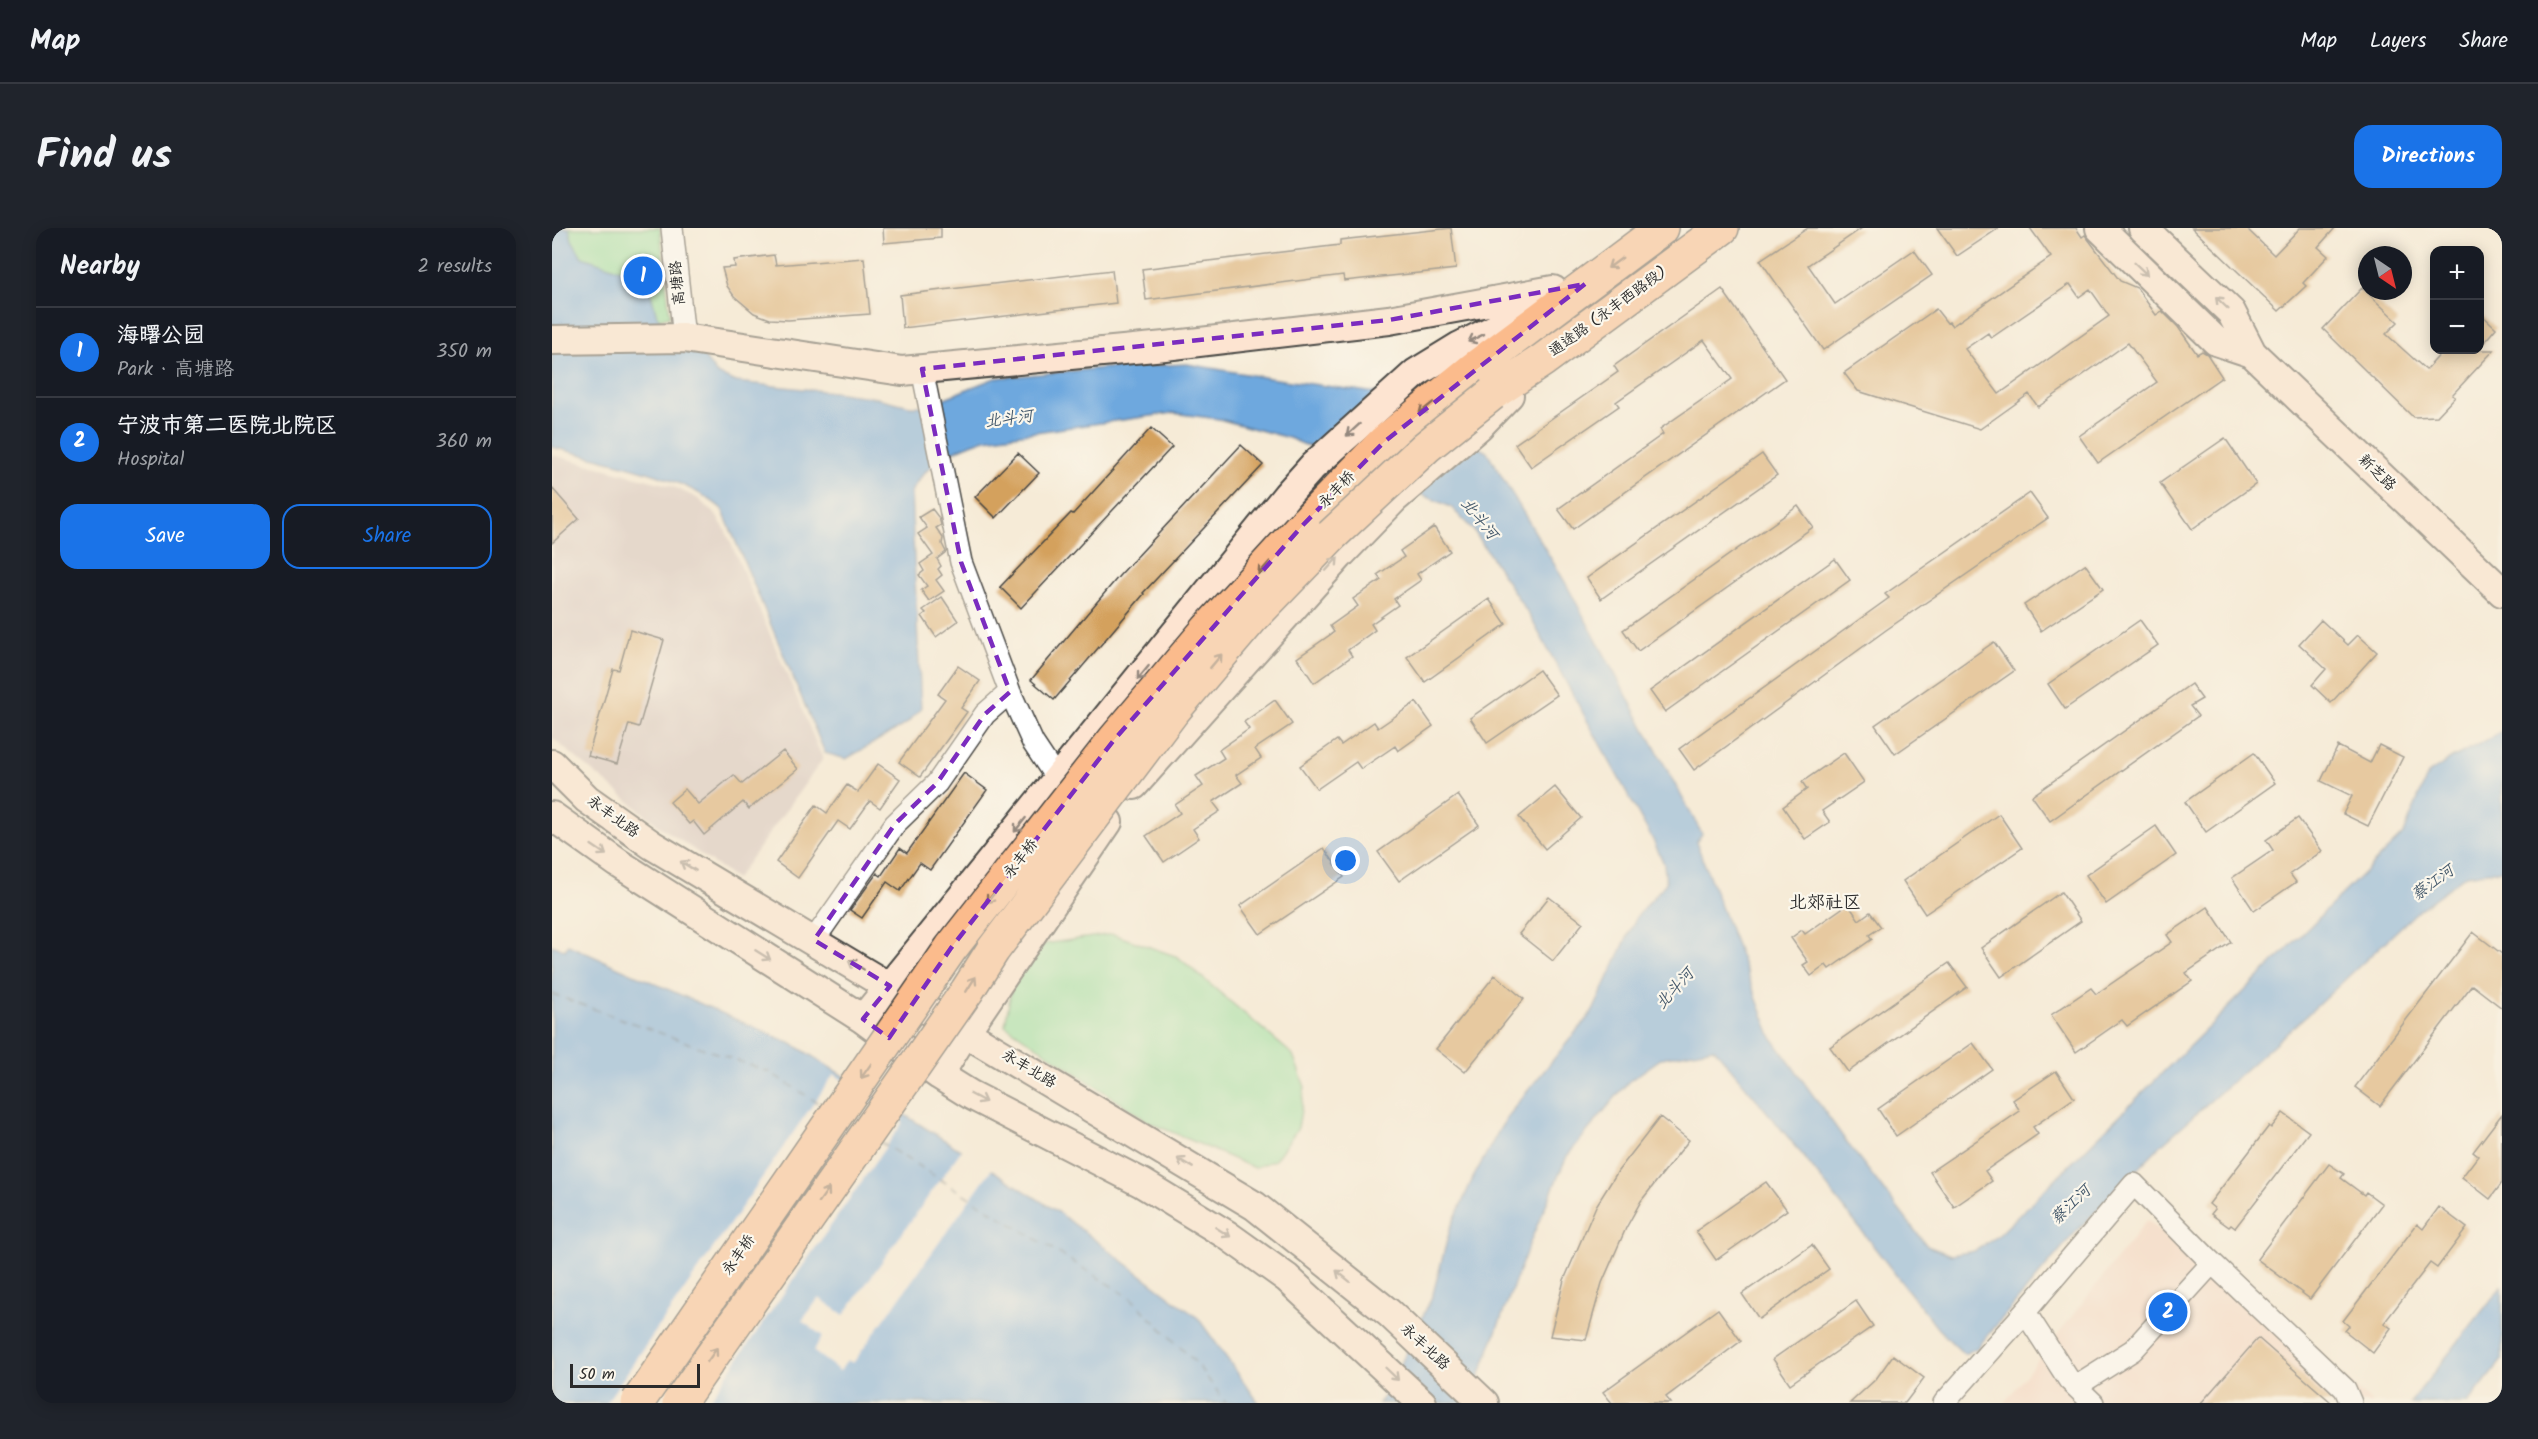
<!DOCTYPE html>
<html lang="en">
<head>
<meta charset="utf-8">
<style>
	body { margin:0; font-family:Kalam,"LXGW WenKai TC",sans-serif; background:#20242c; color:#f1f3f6 }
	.controls { position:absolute; right:18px; top:18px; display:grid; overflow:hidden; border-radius:12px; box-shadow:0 3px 15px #0003 }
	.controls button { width:54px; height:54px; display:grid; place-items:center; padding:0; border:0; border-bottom:2px solid #363941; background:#171b24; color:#f1f3f6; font:30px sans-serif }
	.compass { position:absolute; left:1806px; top:18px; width:54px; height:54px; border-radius:50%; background:#171b24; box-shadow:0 3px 15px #0003; rotate:145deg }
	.scale { position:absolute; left:18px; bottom:15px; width:130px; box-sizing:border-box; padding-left:6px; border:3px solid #2b2b2b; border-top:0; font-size:16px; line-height:21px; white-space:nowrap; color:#2b2b2b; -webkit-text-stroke:4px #fbf7ec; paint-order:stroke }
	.you { position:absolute; left:794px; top:633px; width:21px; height:21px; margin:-15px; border:4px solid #fff; border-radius:50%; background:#1a73e8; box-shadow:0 0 0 9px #1a73e833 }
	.badge { display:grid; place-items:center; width:39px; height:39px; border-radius:50%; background:#1a73e8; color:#fff; font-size:20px; font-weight:700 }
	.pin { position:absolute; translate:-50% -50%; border:3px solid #fff; box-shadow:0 2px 6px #0006 }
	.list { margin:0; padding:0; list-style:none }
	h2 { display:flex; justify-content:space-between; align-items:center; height:78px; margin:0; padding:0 24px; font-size:26px }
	h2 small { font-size:20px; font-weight:400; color:#9ea1a6 }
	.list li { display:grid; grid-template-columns:39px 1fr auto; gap:18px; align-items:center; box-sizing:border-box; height:90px; padding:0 24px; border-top:2px solid #363941 }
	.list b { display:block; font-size:22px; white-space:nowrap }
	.list p { margin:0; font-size:20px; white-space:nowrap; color:#9ea1a6 }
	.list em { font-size:20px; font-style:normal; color:#9ea1a6 }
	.actions { display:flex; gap:12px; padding:18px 24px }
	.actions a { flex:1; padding:14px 0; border:2px solid #1a73e8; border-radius:18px; text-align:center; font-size:21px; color:#1a73e8 }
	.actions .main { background:#1a73e8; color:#fff }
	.map { position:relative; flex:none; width:1950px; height:1175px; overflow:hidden; border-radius:18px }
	header { display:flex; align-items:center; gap:36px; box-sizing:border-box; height:84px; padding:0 30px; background:#171b24; border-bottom:2px solid #363941 }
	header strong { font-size:28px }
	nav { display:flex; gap:33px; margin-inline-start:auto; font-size:21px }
	.intro { display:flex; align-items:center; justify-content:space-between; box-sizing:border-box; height:144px; padding:0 36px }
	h1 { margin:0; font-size:42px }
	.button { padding:15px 27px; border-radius:18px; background:#1a73e8; color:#fff; font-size:21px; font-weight:700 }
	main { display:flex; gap:36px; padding:0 36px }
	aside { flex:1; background:#171b24; border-radius:18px; box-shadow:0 3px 15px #0003 }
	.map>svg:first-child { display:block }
	.built { fill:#f4d3c0 }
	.industrial { fill:#d0c0bc }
	.green { fill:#91e09f; stroke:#5e8665; stroke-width:1.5 }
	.water { fill:#6ea8de; stroke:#4c6a84; stroke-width:1.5 }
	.pier { fill:#f6ebd7 }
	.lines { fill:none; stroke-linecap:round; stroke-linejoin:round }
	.ferry { stroke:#42576a; stroke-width:1.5; stroke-dasharray:8 6; stroke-linecap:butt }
	.building { fill:#d4a15d; fill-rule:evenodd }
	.street-casing { stroke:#494845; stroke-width:24 }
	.secondary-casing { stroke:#494845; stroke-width:32 }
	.primary-casing { stroke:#494845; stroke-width:36 }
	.street { stroke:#fff; stroke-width:21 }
	.secondary { stroke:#fde4d1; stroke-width:28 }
	.primary { stroke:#fbbb8c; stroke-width:33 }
	.primary-bridge-casing { stroke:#494845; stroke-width:36; stroke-linecap:butt }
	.primary-bridge { stroke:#fbbb8c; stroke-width:33 }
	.oneway { stroke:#896c57 }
	.oneway2 { stroke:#94887e }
	.marked { fill:none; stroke:#7b2cbf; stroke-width:4.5; stroke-dasharray:12 8; stroke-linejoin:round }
	.labels { text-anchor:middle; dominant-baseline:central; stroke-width:4.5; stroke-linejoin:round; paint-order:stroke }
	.street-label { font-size:15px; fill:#2b2b2b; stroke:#fbf7ec }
	.water-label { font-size:16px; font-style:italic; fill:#42576a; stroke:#fbf7ec }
	.quarter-label { font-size:18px; fill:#2b2b2b; stroke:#fbf7ec }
</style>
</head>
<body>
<header>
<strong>Map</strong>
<nav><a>Map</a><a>Layers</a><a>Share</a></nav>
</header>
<div class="intro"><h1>Find us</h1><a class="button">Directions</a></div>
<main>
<aside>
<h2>Nearby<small>2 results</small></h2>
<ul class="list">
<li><span class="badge">1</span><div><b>海曙公园</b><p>Park · 高塘路</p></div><em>350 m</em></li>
<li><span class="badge">2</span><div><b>宁波市第二医院北院区</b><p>Hospital</p></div><em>360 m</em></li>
</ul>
<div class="actions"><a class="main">Save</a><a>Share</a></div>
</aside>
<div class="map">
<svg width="1950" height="1175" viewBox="0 0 1950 1175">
	<rect width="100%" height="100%" fill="#fbf7ec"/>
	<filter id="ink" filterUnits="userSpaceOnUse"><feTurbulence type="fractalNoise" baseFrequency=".0167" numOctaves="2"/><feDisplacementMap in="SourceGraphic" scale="12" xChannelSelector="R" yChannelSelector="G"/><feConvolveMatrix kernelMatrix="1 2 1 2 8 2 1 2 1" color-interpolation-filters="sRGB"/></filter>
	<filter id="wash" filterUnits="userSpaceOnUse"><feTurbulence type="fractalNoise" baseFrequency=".008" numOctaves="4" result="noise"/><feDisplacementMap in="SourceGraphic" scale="24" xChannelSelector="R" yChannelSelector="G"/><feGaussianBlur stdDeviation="1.35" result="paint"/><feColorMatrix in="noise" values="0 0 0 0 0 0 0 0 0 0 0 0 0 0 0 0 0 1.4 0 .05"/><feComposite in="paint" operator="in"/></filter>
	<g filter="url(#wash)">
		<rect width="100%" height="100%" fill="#f6ebd7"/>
		<path class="built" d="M 1595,992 L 1821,1175 L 1452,1175 Z"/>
		<path class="industrial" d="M 0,227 L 120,258 L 145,270 L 163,286 L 173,301 L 271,531 L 184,651 L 106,597 L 0,510 Z"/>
		<path class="green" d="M 11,0 L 108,0 L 118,88 L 104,92 L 20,28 Z
			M 561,706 L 626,729 L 741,827 L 753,859 L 746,900 L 723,932 L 702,940 L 597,894 L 453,797 L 461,752 L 492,716 Z"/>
		<path class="water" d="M 0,0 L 17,0 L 20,12 L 30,29 L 78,45 L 89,51 L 98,63 L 105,88 L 112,100 L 152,129 L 165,146 L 184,154 L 281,164 L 325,170 L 358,178 L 373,178 L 443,150 L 553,140 L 635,136 L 717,150 L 823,165 L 935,224 L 1013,354 L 1150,606 L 1144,614 L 1220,810 L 1296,916 L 1375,1018 L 1399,1027 L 1423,1023 L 1446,1008 L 1852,605 L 1876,546 L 1900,530 L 1950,504 L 1950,642 L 1914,647 L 1867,682 L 1767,776 L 1609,917 L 1520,1008 L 1425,1120 L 1412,1126 L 1386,1101 L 1245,920 L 1162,820 L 1110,830 L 1076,854 L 1015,928 L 978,1014 L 917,1175 L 827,1175 L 836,1164 L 881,1066 L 898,1001 L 921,950 L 949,899 L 965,876 L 1041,783 L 1085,688 L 1114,655 L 1112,636 L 1102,614 L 977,387 L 922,303 L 899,279 L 737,210 L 667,191 L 621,185 L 433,211 C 403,221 374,234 359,264 L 369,481 L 354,496 L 294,531 L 273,525 L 170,281 C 130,246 52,233 0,219 Z
			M 0,717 L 13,722 L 16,717 L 244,818 L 506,984 L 646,1090 L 707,1175 L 0,1175 Z
			M 1950,1058 L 1950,1132 L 1916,1175 L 1858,1175 Z"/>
		<path class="pier" d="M 282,846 L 351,894 L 155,1175 L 54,1175 Z
			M 411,920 L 441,939 L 301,1135 L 295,1132 L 288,1143 L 261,1123 L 271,1108 L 250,1093 L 267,1070 L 292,1087 Z"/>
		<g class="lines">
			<path class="ferry" d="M 0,766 L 217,844 L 271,878
				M 328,914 L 579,1070 L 644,1135 L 674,1175"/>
		</g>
		<g id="blocks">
			<path class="building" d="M 331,0 L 389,0 L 389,10 L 332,15 Z
				M 899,0 L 904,41 L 792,53 L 791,47 L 594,72 L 590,41 L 788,17 L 788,12 Z
				M 1256,0 L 1310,0 L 1256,37 L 1283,76 L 1362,22 L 1380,47 L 1271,122 L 1208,32 Z
				M 1385,0 L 1447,0 L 1405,28 Z
				M 1478,0 L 1524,0 L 1530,9 L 1533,7 L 1568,53 L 1585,60 L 1604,87 L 1610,83 L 1626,99 L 1645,126 L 1650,123 L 1655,126 L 1670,149 L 1546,235 L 1527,208 L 1605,154 L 1576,115 L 1486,179 L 1477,166 L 1428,201 L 1306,163 L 1292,145 L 1384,81 L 1395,95 L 1397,94 L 1400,98 L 1499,29 ZM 1518,56 L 1527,69 L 1538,61 L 1557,88 L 1447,166 L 1413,121 L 1436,105 L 1439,110 Z
				M 1640,0 L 1694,0 L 1722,27 L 1748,0 L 1783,0 L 1766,19 L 1776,28 L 1751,55 L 1754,58 L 1727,83 Z
				M 222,27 L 224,37 L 312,30 L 318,86 L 236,92 L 218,91 L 202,85 L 182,68 L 175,58 L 170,40 L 183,39 L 182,32 Z
				M 560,42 L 564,75 L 351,100 L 348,67 Z
				M 1810,60 L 1846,94 L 1834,106 L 1874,142 L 1892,122 L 1942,122 L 1900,167 L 1903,169 L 1885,188 L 1861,189 L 1771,101 Z
				M 1170,61 L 1233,151 L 1021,301 L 1006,281 L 1111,206 L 1108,201 L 1180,151 L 1152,112 L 1064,174 L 1067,178 L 979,239 L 963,216 L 1066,144 L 1062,138 Z
				M 1928,85 L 1944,100 L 1928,119 Z
				M 599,200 L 620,219 L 469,380 L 448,359 L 519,285 L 521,286 Z
				M 1673,210 L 1704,256 L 1640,301 L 1608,255 Z
				M 689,217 L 711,237 L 591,365 L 592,366 L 502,472 L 479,452 L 567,348 Z
				M 466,225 L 487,245 L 444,290 L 423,269 Z
				M 1210,226 L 1225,247 L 1049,371 L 1035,350 Z
				M 0,260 L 27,291 L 0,315 Z
				M 1478,265 L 1496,290 L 1334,402 L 1142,542 L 1127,521 L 1337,370 L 1333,366 Z
				M 1246,278 L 1261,299 L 1086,423 L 1071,402 Z
				M 380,281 L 387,290 L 389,297 L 384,300 L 391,310 L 390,316 L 394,324 L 385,331 L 389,338 L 386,341 L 390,347 L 384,352 L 392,363 L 377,373 L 369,362 L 375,358 L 367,347 L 372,343 L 368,336 L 381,327 L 366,306 L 375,300 L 367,289 Z
				M 882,299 L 898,323 L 865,346 L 869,352 L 842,371 L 846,377 L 819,396 L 823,402 L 796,422 L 800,428 L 762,455 L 745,430 L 782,404 L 778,398 L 806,378 L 801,371 L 829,352 L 825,347 L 852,329 L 848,323 Z
				M 1283,331 L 1298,352 L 1113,484 L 1098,463 Z
				M 1533,336 L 1551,361 L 1489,403 L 1472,377 Z
				M 390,369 L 406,393 L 384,409 L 370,388 L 374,385 L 371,382 Z
				M 937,371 L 954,396 L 873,454 L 855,429 Z
				M 1588,392 L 1606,417 L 1513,481 L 1496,456 Z
				M 1769,392 L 1796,417 L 1806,407 L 1825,424 L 1779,475 L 1760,457 L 1774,441 L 1747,416 Z
				M 78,402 L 112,412 L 87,499 L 77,496 L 65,536 L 36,528 L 61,441 L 67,442 Z
				M 1442,414 L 1462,443 L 1343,526 L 1323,497 Z
				M 406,438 L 428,453 L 409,480 L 415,484 L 368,549 L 347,534 L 393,471 L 386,466 Z
				M 987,442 L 1005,467 L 935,515 L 918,490 Z
				M 1639,456 L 1650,471 L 1638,478 L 1646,488 L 1498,593 L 1480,568 Z
				M 723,472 L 740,496 L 703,521 L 709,530 L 684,547 L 690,555 L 661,574 L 668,583 L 641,601 L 647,610 L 612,634 L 594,608 L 628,585 L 623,577 L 651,558 L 644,548 L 672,530 L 667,522 L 697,501 L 692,494 Z
				M 864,474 L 881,498 L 846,523 L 843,518 L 809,541 L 804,534 L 765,561 L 748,538 L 785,512 L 789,517 L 822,494 L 826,500 Z
				M 1827,517 L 1851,529 L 1816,598 L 1791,586 L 1800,568 L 1769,553 L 1786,518 L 1818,535 Z
				M 231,523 L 246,541 L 197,581 L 191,574 L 152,607 L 141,593 L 137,596 L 118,574 L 133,561 L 146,576 L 182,547 L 190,556 Z
				M 1292,525 L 1312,554 L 1270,583 L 1278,594 L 1253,611 L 1231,579 L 1255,561 L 1250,554 Z
				M 1702,525 L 1723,555 L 1654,604 L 1633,574 Z
				M 326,536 L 348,551 L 328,580 L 318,573 L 298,601 L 286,593 L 246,650 L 224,634 L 264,577 L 275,585 L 295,557 L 306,564 Z
				M 412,545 L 435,562 L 378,642 L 368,635 L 348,663 L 335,654 L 310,690 L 298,682 L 325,645 L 329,648 L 348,620 L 355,625 Z
				M 1003,559 L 1029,590 L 993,621 L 967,589 Z
				M 906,567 L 927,597 L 847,653 L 826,624 Z
				M 1447,586 L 1470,620 L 1373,686 L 1351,653 Z
				M 1746,590 L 1770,623 L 1738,646 L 1744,654 L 1702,683 L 1680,650 L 1721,622 L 1714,612 Z
				M 1604,598 L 1624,627 L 1554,676 L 1534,647 Z
				M 772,620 L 792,649 L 708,706 L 688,678 Z
				M 1509,664 L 1529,693 L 1449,749 L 1429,720 Z
				M 997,669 L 1031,695 L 1001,733 L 967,706 Z
				M 1296,676 L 1307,692 L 1318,684 L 1329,699 L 1317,707 L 1320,711 L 1277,741 L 1274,737 L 1259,748 L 1251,737 L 1256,734 L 1239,710 L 1250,702 L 1253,706 Z
				M 1656,679 L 1679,714 L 1634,745 L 1640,753 L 1575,798 L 1570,792 L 1524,824 L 1499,787 L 1539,760 L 1544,766 L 1620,714 L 1615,707 Z
				M 1921,704 L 1950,726 L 1950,780 L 1920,757 L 1828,878 L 1803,859 Z
				M 1397,735 L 1415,759 L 1296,844 L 1278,819 Z
				M 943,747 L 972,771 L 913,844 L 884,821 Z
				M 1421,815 L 1440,841 L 1344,908 L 1326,881 Z
				M 1504,843 L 1522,870 L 1481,899 L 1486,906 L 1433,943 L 1440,953 L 1402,979 L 1378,944 L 1468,883 L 1461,872 Z
				M 1731,885 L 1757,904 L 1683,1000 L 1679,997 L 1677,999 L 1659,986 L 1663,981 L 1657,976 L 1717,898 L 1719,900 Z
				M 1950,886 L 1950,955 L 1938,971 L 1910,949 L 1926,928 L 1921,924 Z
				M 1108,889 L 1137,912 L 1089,973 L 1074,1000 L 1050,1055 L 1034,1112 L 998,1108 L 1012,1052 L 1044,978 L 1066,943 Z
				M 1777,936 L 1792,946 L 1789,950 L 1812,967 L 1814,964 L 1830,976 L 1758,1071 L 1705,1031 Z
				M 1214,954 L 1235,982 L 1164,1032 L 1144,1003 Z
				M 1887,979 L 1915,1000 L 1885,1040 L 1878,1035 L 1832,1095 L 1839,1100 L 1821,1125 L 1793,1103 L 1797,1098 L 1791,1093 L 1865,996 L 1871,1001 Z
				M 1260,1017 L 1277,1041 L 1207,1091 L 1190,1066 Z
				M 1304,1073 L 1321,1098 L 1238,1156 L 1221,1131 Z
				M 1166,1081 L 1189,1113 L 1114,1169 L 1119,1175 L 1060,1175 L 1051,1164 Z
				M 1706,1110 L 1780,1175 L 1649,1175 Z
				M 1341,1127 L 1372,1150 L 1353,1175 L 1298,1175 L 1324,1151 Z"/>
		</g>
	</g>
	<g filter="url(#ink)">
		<use href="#blocks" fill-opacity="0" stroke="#494845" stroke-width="1.5"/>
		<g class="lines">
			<g class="street-casing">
				<path id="street" d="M 120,0 L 132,110
					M 370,141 L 409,334 L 458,464 L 481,515 L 505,551
					M 262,712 L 343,596 L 385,555 L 433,486 L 458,464
					M 1524,1158 L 1581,1122 L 1660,1035
					M 1392,1175 L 1473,1084
					M 1541,1175 L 1517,1152 L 1473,1084 L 1582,956 L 1655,1030 L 1793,1161 L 1799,1175"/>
			</g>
			<g class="secondary-casing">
				<path id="secondary" d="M 1548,0 L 1664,113 L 1700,125
					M 1591,0 L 1679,84 L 1700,125 L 1950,364
					M 0,112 L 132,110 L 350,143 L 613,118 L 837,92 L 1001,62
					M 0,536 L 35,571 L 100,617 L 703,978 L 837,1085 L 932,1175
					M 582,557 L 787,328 L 843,270 L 927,198 L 957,167
					M 0,588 L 66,635 L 311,791 L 387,847 L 419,867 L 590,955 L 675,1007 L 735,1050 L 870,1175
					M 311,791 L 735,267 L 761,238 L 864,145 L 908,118 L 991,77
					M 387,847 L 414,803 L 556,594"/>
			</g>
			<g class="primary-casing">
				<path id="primary" d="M 940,166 L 991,132 L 1170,0
					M 751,297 L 832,214 L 920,142 L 1110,0"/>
			</g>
			<use href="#street" class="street"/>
			<use href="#secondary" class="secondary"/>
			<use href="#primary" class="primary"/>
			<g class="primary-bridge-casing">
				<path id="primary-bridge" d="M 85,1175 L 399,720 L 562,512 L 655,402 L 751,297
					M 127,1175 L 415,763 L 441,722 L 621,483 L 700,390 L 780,307 L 874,219 L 940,166"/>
			</g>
			<use href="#primary-bridge" class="primary-bridge"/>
		</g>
		<defs><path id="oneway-shaft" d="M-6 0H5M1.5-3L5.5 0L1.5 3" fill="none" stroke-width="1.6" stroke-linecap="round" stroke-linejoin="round" transform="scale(1.5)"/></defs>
		<g class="oneway">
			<use href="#oneway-shaft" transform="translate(1063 35) rotate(144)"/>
			<use href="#oneway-shaft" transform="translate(874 180) rotate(141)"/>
			<use href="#oneway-shaft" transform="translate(712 340) rotate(132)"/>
			<use href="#oneway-shaft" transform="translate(664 433) rotate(-50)"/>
			<use href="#oneway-shaft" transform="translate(440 668) rotate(128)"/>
			<use href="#oneway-shaft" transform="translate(419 756) rotate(-58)"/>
			<use href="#oneway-shaft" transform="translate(314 843) rotate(125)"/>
			<use href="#oneway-shaft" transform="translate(272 967) rotate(-55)"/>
			<use href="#oneway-shaft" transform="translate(160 1127) rotate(-55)"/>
		</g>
		<g class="oneway2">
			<use href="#oneway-shaft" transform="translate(1589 41) rotate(44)"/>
			<use href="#oneway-shaft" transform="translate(1670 75) rotate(-136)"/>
			<use href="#oneway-shaft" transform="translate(924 110) rotate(154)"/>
			<use href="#oneway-shaft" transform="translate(801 202) rotate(138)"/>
			<use href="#oneway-shaft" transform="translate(780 336) rotate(-48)"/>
			<use href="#oneway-shaft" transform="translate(591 445) rotate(129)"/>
			<use href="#oneway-shaft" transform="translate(468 597) rotate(129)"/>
			<use href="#oneway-shaft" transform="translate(47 622) rotate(34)"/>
			<use href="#oneway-shaft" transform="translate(136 638) rotate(-149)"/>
			<use href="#oneway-shaft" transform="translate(211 727) rotate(32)"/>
			<use href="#oneway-shaft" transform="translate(304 737) rotate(-149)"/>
			<use href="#oneway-shaft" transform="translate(426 870) rotate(28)"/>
			<use href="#oneway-shaft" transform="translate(633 935) rotate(-149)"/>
			<use href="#oneway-shaft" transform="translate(671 1004) rotate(32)"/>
			<use href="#oneway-shaft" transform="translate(791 1048) rotate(-141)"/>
			<use href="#oneway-shaft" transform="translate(840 1146) rotate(44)"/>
		</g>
	</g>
	<path d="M0 0H1950V1175H0ZM 1033,56 L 832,214 L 751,297 L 562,512 L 399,720 L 337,810 L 311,791 L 338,758 L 262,712 L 343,596 L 385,555 L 433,486 L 458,464 L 409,334 L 370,141 L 837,92 Z" fill="#f6ebd7" fill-opacity=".55" fill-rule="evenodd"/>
	<path class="marked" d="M 1033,56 L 832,214 L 751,297 L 562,512 L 399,720 L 337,810 L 311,791 L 338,758 L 262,712 L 343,596 L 385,555 L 433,486 L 458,464 L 409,334 L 370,141 L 837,92 Z"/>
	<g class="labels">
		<g class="street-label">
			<text transform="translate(126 55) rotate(-96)">高塘路</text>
			<text transform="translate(1056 84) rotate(-36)">通途路 (永丰西路段)</text>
			<text transform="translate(1825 245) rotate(44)">新芝路</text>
			<text transform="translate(785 262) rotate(-46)">永丰桥</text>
			<text transform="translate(61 589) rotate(36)">永丰北路</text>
			<text transform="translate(469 631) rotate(-52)">永丰桥</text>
			<text transform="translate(477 841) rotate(31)">永丰北路</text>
			<text transform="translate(187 1027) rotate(-55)">永丰桥</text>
			<text transform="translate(873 1119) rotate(43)">永丰北路</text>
		</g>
		<g class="water-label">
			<text transform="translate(457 191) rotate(-7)">北斗河</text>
			<text transform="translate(927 291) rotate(51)">北斗河</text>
			<text transform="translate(1881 655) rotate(-36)">蔡江河</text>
			<text transform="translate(1123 761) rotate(-48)">北斗河</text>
			<text transform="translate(1519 977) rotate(-44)">蔡江河</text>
		</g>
		<g class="quarter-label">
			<text x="1273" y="675">北郊社区</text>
		</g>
	</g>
</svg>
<div class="controls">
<button>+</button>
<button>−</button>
</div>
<svg class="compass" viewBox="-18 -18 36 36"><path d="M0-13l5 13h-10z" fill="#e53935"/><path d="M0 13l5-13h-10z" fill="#9ea1a6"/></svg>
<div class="scale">50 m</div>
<div class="you"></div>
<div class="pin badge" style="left:91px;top:48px">1</div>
<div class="pin badge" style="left:1616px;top:1084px">2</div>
</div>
</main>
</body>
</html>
